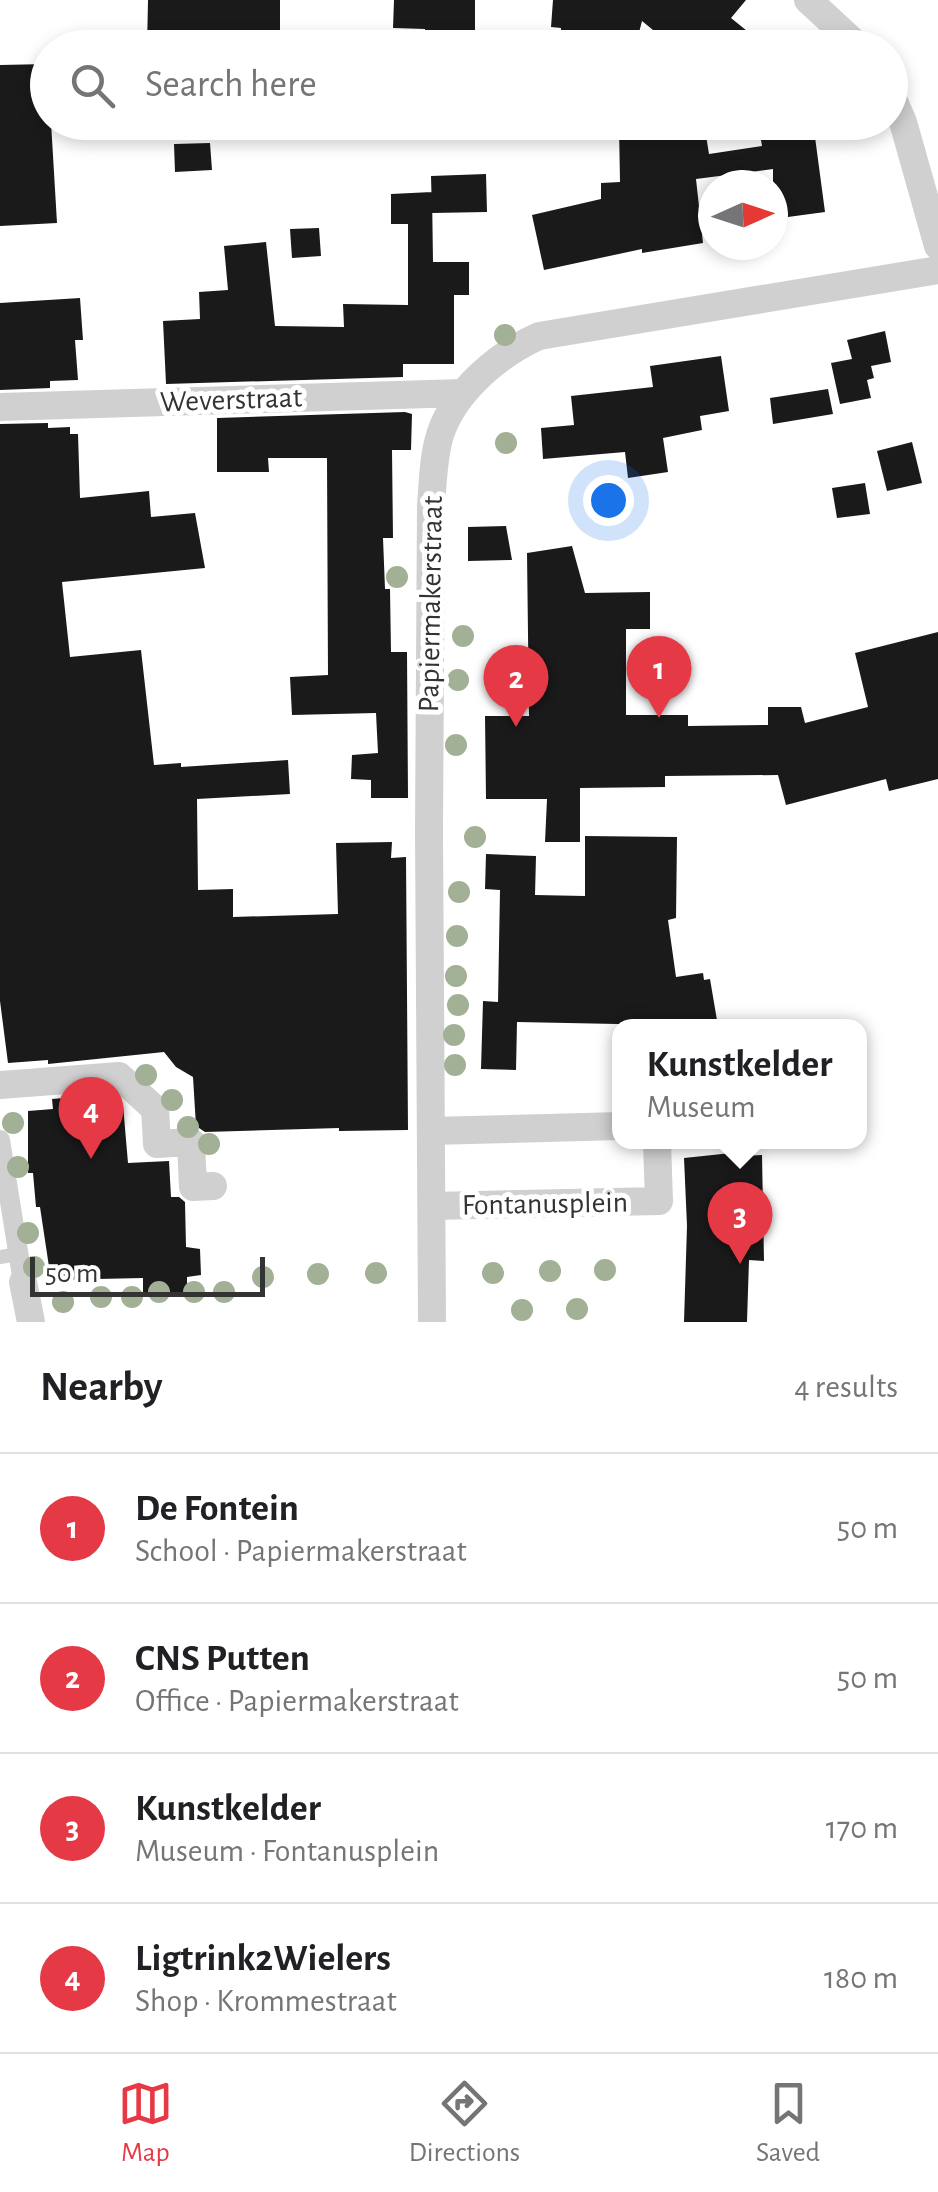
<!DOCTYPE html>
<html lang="en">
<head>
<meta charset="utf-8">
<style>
	body { margin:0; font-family:"Alegreya Sans",sans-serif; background:#f2f2f2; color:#202124 }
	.compass { position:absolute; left:698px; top:170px; width:90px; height:90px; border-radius:50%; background:#fff; box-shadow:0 5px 15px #0003; rotate:87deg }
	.scale { position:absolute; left:30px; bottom:25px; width:235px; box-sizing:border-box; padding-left:10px; border:5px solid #333; border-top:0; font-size:28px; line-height:35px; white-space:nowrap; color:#333; -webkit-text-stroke:8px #fff; paint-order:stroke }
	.you { position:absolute; left:608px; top:500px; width:35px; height:35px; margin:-25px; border:8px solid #fff; border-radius:50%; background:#1a73e8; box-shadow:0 0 0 15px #1a73e833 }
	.badge { display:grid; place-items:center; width:65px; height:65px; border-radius:50%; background:#e63946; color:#fff; font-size:32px; font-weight:700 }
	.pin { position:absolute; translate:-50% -82px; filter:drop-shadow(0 2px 5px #0008) }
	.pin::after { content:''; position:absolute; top:52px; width:35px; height:30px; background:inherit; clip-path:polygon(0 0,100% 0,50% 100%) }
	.popup { position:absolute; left:612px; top:1019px; width:255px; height:130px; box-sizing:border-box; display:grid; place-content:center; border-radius:20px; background:#fff; filter:drop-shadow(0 2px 8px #0005); font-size:32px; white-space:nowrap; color:#757577 }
	.popup b { font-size:38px; color:#202124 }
	.popup::after { content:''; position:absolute; left:50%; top:100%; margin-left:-20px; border:20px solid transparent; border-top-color:#fff }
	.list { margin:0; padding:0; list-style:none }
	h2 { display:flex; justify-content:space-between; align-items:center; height:130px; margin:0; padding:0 40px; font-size:42px }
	h2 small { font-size:32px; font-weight:400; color:#757577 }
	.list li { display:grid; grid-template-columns:65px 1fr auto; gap:30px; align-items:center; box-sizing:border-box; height:150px; padding:0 40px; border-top:2px solid #e0e0e0 }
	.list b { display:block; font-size:38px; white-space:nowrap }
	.list p { margin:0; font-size:32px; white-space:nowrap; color:#757577 }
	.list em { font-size:32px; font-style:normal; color:#757577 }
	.icon { flex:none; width:55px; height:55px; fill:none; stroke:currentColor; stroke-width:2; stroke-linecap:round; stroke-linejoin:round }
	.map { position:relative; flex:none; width:938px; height:1322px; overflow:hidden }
	.search { position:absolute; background:#fff; box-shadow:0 5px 15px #0003; left:30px; right:30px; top:30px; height:110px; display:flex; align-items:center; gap:25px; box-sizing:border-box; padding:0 35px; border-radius:55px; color:#757577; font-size:38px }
	.sheet { height:730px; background:#fff }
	nav { display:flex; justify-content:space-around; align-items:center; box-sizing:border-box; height:140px; border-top:2px solid #e0e0e0; background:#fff; font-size:28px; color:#757577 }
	nav a { display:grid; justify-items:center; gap:5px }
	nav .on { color:#e63946 }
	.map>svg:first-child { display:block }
	.building { fill:#1a1a1a }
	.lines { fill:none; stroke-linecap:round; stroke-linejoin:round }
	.service { stroke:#d0d0d0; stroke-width:14 }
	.pedestrian { stroke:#d0d0d0; stroke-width:20 }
	.minor { stroke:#d0d0d0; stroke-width:28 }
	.tree { fill:#a2b095 }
	.labels { text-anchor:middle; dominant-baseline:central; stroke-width:10; stroke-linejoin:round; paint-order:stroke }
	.street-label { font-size:30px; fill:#333; stroke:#fff }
</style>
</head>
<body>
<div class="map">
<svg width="938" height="1322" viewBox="0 0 938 1322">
	<rect width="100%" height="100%" fill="#fff"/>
	<path class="building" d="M 148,0 L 280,0 L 280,48 L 147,48 Z
		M 394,0 L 475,0 L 475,30 L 463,30 L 463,33 L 425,32 L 425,29 L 393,28 Z
		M 553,0 L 746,0 L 731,18 L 768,48 L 675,48 L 642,21 L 635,48 L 560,48 L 561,28 L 551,27 Z
		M 48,64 L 48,122 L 51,122 L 57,223 L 0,226 L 0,65 Z
		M 758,122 L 813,122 L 825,212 L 773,219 L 773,169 L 696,179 L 703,243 L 642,253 L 642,249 L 544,270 L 532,215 L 601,199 L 601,183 L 620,182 L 619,126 L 704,123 L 709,154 L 762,146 Z
		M 210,143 L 212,170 L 175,172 L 174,144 Z
		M 486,174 L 487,212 L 432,213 L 431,176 Z
		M 432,192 L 433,262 L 469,262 L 469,295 L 454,295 L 454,364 L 403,364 L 403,377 L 166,384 L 163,321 L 200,319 L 199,292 L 228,290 L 224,246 L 266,242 L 275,326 L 344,327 L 343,304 L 408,305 L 408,224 L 391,224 L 391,194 Z
		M 319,228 L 321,256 L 292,258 L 290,229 Z
		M 80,298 L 83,340 L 75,340 L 78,380 L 50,381 L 50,388 L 0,390 L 0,303 Z
		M 885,331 L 891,362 L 871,366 L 874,378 L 867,380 L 871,398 L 840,404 L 831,363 L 852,359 L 847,340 Z
		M 721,356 L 729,411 L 700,416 L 702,430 L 663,438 L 668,472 L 628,478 L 625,452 L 543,459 L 541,428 L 574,425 L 571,396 L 653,387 L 650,366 Z
		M 828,389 L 833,414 L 773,424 L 770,398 Z
		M 405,412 L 412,414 L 411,450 L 392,450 L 393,538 L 383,538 L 385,589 L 390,589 L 391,652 L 407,652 L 408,798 L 371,798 L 371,780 L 351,779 L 352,755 L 378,753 L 376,713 L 292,715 L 290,677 L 328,675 L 327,458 L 268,458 L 269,472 L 217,472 L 217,418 Z
		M 48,423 L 48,428 L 70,427 L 70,434 L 78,434 L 80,498 L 149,491 L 151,517 L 195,513 L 205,568 L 62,582 L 70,657 L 141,650 L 154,765 L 181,763 L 181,767 L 288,760 L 290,794 L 197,799 L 198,890 L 233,889 L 233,917 L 338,914 L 336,843 L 392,842 L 391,858 L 406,857 L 408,1130 L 339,1131 L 339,1128 L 205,1132 L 196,1126 L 193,1077 L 176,1067 L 164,1052 L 48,1064 L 48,1060 L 8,1063 L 0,1001 L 0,424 Z
		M 912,442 L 922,483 L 887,491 L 877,451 Z
		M 865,483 L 870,514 L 837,518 L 832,488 Z
		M 506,526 L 512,560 L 468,561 L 468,527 Z
		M 572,546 L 585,593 L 650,592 L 650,629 L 626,629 L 626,715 L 688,715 L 688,726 L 768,725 L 768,707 L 801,707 L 805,723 L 868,707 L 855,653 L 938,632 L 938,779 L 889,791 L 886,779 L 786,805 L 778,775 L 665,776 L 665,787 L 580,788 L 580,842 L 545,842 L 547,799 L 486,799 L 485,716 L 529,716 L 527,553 Z
		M 585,836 L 677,837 L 676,918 L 668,920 L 676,977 L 703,973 L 704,980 L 710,979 L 718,1026 L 517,1022 L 516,1070 L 481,1069 L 483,1001 L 498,1002 L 500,890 L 485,889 L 486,854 L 536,856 L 535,895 L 585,896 Z
		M 112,1094 L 113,1105 L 123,1105 L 128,1163 L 169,1161 L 171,1197 L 179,1197 L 185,1202 L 186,1247 L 200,1249 L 201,1275 L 187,1277 L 187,1292 L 143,1294 L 143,1278 L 51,1280 L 40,1207 L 36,1207 L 33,1173 L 28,1173 L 28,1111 L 53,1109 L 52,1099 Z
		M 741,1152 L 741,1156 L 762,1155 L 764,1261 L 749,1260 L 747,1322 L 684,1322 L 687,1226 L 684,1158 Z"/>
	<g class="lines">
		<path class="service" d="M 0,1257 L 18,1254"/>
		<path class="pedestrian" d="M 0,1140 L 23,1282"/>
		<path class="minor" d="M 808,0 L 860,48
			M 890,92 L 903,122 L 938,246
			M 0,407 L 463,393
			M 0,1085 L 119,1076 L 155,1109 L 157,1144 L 191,1142 L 193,1187 L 213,1186
			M 431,1131 L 620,1126
			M 432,1206 L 659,1201 L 657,1142
			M 23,1282 L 31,1322
			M 432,1322 L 429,831 L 431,506 C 433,482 433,458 440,435 C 454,391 499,354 539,336 L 938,270"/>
	</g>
	<g class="tree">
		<circle cx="505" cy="335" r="11"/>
		<circle cx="506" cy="443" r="11"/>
		<circle cx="397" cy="577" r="11"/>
		<circle cx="463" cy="636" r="11"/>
		<circle cx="458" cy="680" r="11"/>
		<circle cx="513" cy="694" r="11"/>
		<circle cx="456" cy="745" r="11"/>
		<circle cx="475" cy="837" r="11"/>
		<circle cx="459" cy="892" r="11"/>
		<circle cx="457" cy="936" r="11"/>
		<circle cx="456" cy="976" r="11"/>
		<circle cx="458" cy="1005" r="11"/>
		<circle cx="454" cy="1035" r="11"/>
		<circle cx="455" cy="1065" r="11"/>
		<circle cx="146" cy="1075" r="11"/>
		<circle cx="172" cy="1100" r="11"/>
		<circle cx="13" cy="1123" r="11"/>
		<circle cx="188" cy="1127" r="11"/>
		<circle cx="209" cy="1144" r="11"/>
		<circle cx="18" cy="1167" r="11"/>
		<circle cx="28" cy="1233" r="11"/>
		<circle cx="34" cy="1267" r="11"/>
		<circle cx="605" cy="1270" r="11"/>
		<circle cx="550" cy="1271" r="11"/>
		<circle cx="376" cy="1273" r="11"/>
		<circle cx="493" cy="1273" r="11"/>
		<circle cx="318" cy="1274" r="11"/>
		<circle cx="263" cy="1277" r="11"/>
		<circle cx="159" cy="1292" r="11"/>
		<circle cx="194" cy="1292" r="11"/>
		<circle cx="224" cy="1292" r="11"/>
		<circle cx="101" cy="1297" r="11"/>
		<circle cx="132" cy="1297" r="11"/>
		<circle cx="63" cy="1302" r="11"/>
		<circle cx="577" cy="1309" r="11"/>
		<circle cx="522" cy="1310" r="11"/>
	</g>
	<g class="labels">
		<g class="street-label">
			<text transform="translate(231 400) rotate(-2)">Weverstraat</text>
			<text transform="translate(431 604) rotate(-89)">Papiermakerstraat</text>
			<text transform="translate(545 1204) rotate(-1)">Fontanusplein</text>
		</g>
	</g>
</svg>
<svg class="compass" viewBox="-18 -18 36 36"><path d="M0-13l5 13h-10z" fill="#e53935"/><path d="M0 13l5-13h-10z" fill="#757577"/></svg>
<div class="scale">50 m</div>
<div class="you"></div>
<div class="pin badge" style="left:659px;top:718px">1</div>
<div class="pin badge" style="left:516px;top:727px">2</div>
<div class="pin badge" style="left:740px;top:1264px">3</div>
<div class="popup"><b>Kunstkelder</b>Museum</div>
<div class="pin badge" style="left:91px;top:1159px">4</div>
<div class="search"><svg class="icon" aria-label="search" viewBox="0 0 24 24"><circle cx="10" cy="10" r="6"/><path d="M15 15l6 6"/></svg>Search here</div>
</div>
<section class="sheet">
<h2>Nearby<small>4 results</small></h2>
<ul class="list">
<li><span class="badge">1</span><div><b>De Fontein</b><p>School · Papiermakerstraat</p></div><em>50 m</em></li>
<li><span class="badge">2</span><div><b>CNS Putten</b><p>Office · Papiermakerstraat</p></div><em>50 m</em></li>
<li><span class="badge">3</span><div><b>Kunstkelder</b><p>Museum · Fontanusplein</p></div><em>170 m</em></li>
<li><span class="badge">4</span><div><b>Ligtrink2Wielers</b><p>Shop · Krommestraat</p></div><em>180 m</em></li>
</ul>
</section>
<nav>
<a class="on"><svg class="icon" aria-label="map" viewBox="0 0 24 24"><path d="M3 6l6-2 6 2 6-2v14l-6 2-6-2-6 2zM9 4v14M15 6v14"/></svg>Map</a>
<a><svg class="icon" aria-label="directions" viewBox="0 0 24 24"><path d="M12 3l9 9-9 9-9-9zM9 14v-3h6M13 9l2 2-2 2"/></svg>Directions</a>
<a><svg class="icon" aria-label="saved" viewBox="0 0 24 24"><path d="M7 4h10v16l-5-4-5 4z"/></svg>Saved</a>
</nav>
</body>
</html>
